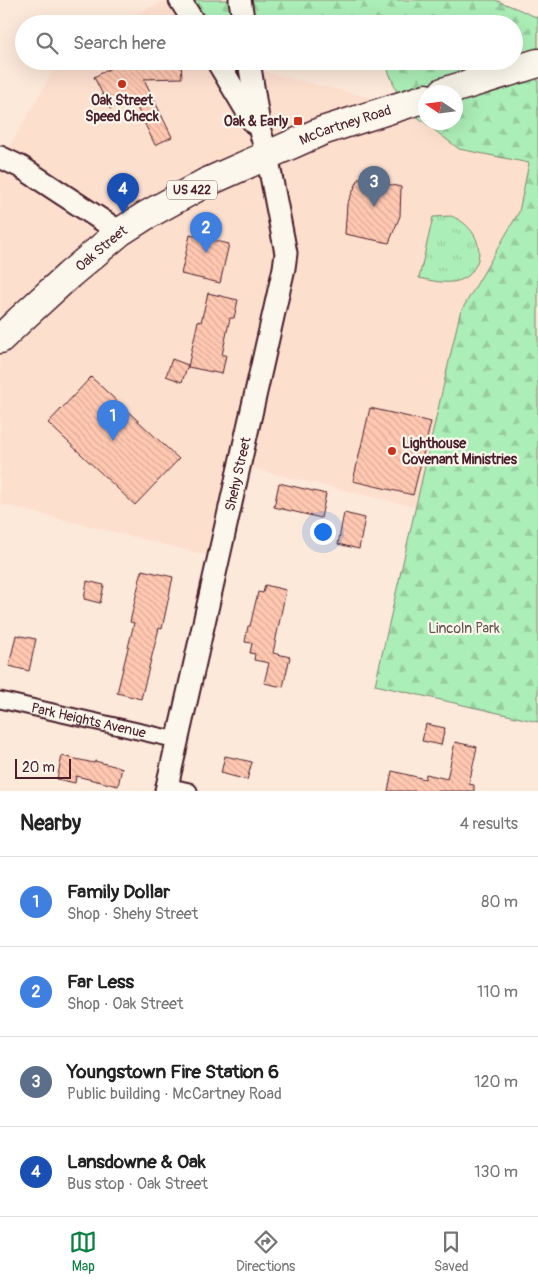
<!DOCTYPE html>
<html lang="en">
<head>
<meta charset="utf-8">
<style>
	body { margin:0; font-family:Pangolin,sans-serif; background:#f6f6f6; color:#222 }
	.compass { position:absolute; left:418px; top:85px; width:45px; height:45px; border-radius:50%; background:#fff; box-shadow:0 5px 20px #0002; rotate:283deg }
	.scale { position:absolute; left:15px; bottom:12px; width:56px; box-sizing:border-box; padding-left:5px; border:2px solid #4a1f2b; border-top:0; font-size:14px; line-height:18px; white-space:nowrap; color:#4a1f2b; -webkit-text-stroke:4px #fbf7ec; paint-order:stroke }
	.you { position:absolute; left:322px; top:531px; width:18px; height:18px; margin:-12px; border:4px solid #fff; border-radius:50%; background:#1a73e8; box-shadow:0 0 0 8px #1a73e833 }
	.badge { display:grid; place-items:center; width:32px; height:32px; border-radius:50%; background:#0b8043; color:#fff; font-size:16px; font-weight:700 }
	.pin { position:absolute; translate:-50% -41px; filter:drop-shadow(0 1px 2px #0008) }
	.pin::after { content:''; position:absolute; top:26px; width:18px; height:15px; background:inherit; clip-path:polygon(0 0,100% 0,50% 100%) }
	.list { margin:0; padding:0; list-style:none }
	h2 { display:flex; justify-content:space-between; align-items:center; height:65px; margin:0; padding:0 20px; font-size:21px }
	h2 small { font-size:16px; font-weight:400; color:#767676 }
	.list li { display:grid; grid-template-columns:32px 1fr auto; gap:15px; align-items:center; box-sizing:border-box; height:90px; padding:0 20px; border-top:1px solid #e0e0e0 }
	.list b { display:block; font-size:19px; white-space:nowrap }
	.list p { margin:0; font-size:16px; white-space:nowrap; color:#767676 }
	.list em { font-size:16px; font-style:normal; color:#767676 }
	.icon { flex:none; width:28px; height:28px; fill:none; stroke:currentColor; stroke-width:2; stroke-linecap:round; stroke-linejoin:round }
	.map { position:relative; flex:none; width:538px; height:791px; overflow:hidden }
	.search { position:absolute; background:#fff; box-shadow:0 5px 20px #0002; left:15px; right:15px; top:15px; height:55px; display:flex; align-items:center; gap:12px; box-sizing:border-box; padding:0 18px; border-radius:28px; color:#767676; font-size:19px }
	.sheet { height:425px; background:#fff }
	nav { display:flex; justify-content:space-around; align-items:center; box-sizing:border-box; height:70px; border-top:1px solid #e0e0e0; background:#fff; font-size:14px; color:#767676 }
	nav a { display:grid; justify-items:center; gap:2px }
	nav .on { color:#0b8043 }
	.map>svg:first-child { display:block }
	.built { fill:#fddfce }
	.grass { fill:url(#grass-tufts); stroke:#7b8671 }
	.forest { fill:url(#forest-firs); stroke:#7b8671; fill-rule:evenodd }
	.building { fill:url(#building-back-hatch); stroke:#4a1f2b }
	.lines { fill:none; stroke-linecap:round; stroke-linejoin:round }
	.street-casing { stroke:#4a1f2b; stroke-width:19 }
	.secondary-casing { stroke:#4a1f2b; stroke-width:25 }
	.highway-casing { stroke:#4a1f2b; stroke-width:31 }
	.street { stroke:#fbf7ec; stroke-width:15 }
	.secondary { stroke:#fbf7ec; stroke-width:21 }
	.highway { stroke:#fbf7ec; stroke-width:28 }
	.poi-dot { fill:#c8321e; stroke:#fbf7ec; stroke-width:2 }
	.labels { text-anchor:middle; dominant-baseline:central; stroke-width:4.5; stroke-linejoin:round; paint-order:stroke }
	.shield { fill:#fbf7ec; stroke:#7f6065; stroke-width:1 }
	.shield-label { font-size:12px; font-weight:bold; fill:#4a1f2b }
	.poi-label { font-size:14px; font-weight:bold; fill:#4a1f2b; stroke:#fbf7ec }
	.street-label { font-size:14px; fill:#4a1f2b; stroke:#fbf7ec }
	.park-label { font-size:14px; fill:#62534e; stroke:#fbf7ec }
</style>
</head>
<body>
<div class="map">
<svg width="538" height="791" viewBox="0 0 538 791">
	<defs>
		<pattern id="grass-tufts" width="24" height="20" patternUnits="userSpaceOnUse" patternTransform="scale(1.25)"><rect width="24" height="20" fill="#aceeb7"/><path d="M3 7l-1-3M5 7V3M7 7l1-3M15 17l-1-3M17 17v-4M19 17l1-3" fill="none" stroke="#96cc9e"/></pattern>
		<pattern id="forest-firs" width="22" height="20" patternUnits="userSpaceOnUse" patternTransform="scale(1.25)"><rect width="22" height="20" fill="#aceeb7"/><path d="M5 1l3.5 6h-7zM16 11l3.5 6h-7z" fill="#96cc9e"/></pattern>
		<pattern id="building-back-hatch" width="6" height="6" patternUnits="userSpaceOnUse" patternTransform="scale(1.25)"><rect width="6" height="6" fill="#ffc8b1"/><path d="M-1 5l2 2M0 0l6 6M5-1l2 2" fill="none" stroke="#dcab98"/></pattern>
	</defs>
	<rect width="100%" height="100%" fill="#fce9da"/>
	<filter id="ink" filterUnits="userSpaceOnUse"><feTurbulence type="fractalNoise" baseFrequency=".02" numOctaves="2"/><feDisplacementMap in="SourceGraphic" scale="10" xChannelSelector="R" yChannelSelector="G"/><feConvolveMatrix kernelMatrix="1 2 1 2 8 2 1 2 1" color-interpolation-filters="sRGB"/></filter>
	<g filter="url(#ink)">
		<path class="built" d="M 167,0 L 180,0 L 195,24 L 114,24 Z
			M 59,61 L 217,61 L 402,105 L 459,149 L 529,162 L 519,212 L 460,313 L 415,507 L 240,466 L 219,558 L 0,504 L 0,157 L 3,158 Z"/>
		<path class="grass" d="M 451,216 C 470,223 484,242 477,263 C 474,268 471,275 465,278 C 451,286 433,281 419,278 L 433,217 Z"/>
		<path class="forest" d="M 180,0 L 495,0 L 518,9 L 538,18 L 538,722 L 375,685 L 460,313 L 519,212 L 529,163 L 459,149 L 402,105 L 386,65 L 374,61 L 514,61 L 514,24 L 195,24 ZM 426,92 L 456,92 L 456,122 L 426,122 Z"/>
		<path class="building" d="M 124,61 L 181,61 L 182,78 L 144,79 L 172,137 L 155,145 L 132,97 L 110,109 L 94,77 Z
			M 359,178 L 401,187 L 400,216 L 389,243 L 345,234 L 347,204 Z
			M 190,235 L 229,244 L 220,283 L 181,274 Z
			M 208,293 L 238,300 L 234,318 L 230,318 L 222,355 L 226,355 L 222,374 L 188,367 L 198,321 L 201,322 Z
			M 172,359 L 188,365 L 182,382 L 166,376 Z
			M 91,377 L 179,459 L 135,505 L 48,423 Z
			M 370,408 L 431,422 L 413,495 L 353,481 Z
			M 279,483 L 326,494 L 321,518 L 274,507 Z
			M 344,513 L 365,518 L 359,549 L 338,544 Z
			M 142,570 L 173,577 L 162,629 L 159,628 L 141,699 L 117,693 L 134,623 L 130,622 Z
			M 87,581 L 104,585 L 100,603 L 84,599 Z
			M 265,585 L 286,590 L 273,653 L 290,657 L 283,687 L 264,683 L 269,663 L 254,660 L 255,654 L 250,653 L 252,643 L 245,642 L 248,626 L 250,626 L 258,592 L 263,593 Z
			M 16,635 L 36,639 L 29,671 L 9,666 Z
			M 426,724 L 445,728 L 441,745 L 422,741 Z
			M 455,742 L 477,747 L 469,784 L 474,785 L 474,791 L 388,791 L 392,771 L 425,779 L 426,774 L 447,779 Z
			M 62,756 L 94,763 L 95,761 L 122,768 L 118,786 L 76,776 L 75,783 L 57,779 Z
			M 225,756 L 252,762 L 247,780 L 221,773 Z"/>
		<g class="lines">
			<g class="street-casing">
				<g id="street">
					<path id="s1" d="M 0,700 L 177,740"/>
					<path d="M 167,786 L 189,791"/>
				</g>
			</g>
			<g class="secondary-casing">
				<g id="secondary">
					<path d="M 180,0 L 195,24"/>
					<path d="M 240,0 L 244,24"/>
					<path d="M 217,61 L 254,123"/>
					<path d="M 0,157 L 21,167 L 120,232"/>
					<path id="s2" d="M 166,791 L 284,268 L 286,253 L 267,155 L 260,131 L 249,61"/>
				</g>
			</g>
			<g class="highway-casing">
				<g id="highway">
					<path d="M 443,92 L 538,63"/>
					<path id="s3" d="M 0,339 L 21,319 L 69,275 L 120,232 L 145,216 L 205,183 L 322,131 L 426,98"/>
				</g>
			</g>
			<use href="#street" class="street"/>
			<use href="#secondary" class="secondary"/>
			<use href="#highway" class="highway"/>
		</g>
	</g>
	<g class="poi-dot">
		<circle cx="122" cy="84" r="5"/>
		<rect x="293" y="116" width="10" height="10" rx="2.5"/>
		<circle cx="392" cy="451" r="5"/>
	</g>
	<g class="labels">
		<rect class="shield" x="167" y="180.5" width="50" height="19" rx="4"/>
		<g class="shield-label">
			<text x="192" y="190">US 422</text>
		</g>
		<g class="poi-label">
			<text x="122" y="100">Oak Street<tspan x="122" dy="16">Speed Check</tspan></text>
			<text x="288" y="121" text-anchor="end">Oak &amp; Early</text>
			<text x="402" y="443" text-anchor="start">Lighthouse<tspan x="402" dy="16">Covenant Ministries</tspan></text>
		</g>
		<g class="street-label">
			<text stroke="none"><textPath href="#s3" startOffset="411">McCartney Road</textPath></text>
			<text stroke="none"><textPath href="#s3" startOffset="136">Oak Street</textPath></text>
			<text stroke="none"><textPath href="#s2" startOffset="325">Shehy Street</textPath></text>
			<text stroke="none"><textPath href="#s1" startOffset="91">Park Heights Avenue</textPath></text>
		</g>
		<g class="park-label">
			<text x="464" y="628">Lincoln Park</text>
		</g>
	</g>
</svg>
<svg class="compass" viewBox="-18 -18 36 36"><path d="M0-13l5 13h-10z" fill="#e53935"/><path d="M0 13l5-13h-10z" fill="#767676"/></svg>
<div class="scale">20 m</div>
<div class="you"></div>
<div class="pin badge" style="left:113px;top:441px;background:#3f7fe0">1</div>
<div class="pin badge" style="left:206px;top:253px;background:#3f7fe0">2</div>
<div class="pin badge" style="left:374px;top:207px;background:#5c6f8a">3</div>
<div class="pin badge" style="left:123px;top:214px;background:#1a4fb4">4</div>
<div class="search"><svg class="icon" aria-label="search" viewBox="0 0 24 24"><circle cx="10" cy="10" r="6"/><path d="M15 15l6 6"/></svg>Search here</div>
</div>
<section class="sheet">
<h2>Nearby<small>4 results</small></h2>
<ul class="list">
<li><span class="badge" style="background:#3f7fe0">1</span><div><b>Family Dollar</b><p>Shop · Shehy Street</p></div><em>80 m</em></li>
<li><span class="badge" style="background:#3f7fe0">2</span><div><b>Far Less</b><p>Shop · Oak Street</p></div><em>110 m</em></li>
<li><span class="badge" style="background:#5c6f8a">3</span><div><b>Youngstown Fire Station 6</b><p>Public building · McCartney Road</p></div><em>120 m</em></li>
<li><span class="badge" style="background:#1a4fb4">4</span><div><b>Lansdowne &amp; Oak</b><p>Bus stop · Oak Street</p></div><em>130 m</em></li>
</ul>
</section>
<nav>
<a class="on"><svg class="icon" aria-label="map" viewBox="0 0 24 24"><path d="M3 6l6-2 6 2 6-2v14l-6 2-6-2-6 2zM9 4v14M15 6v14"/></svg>Map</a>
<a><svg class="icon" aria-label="directions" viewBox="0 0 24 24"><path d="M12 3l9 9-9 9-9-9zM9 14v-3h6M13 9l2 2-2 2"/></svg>Directions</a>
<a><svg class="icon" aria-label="saved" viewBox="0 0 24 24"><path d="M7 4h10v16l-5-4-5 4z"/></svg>Saved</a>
</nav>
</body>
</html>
